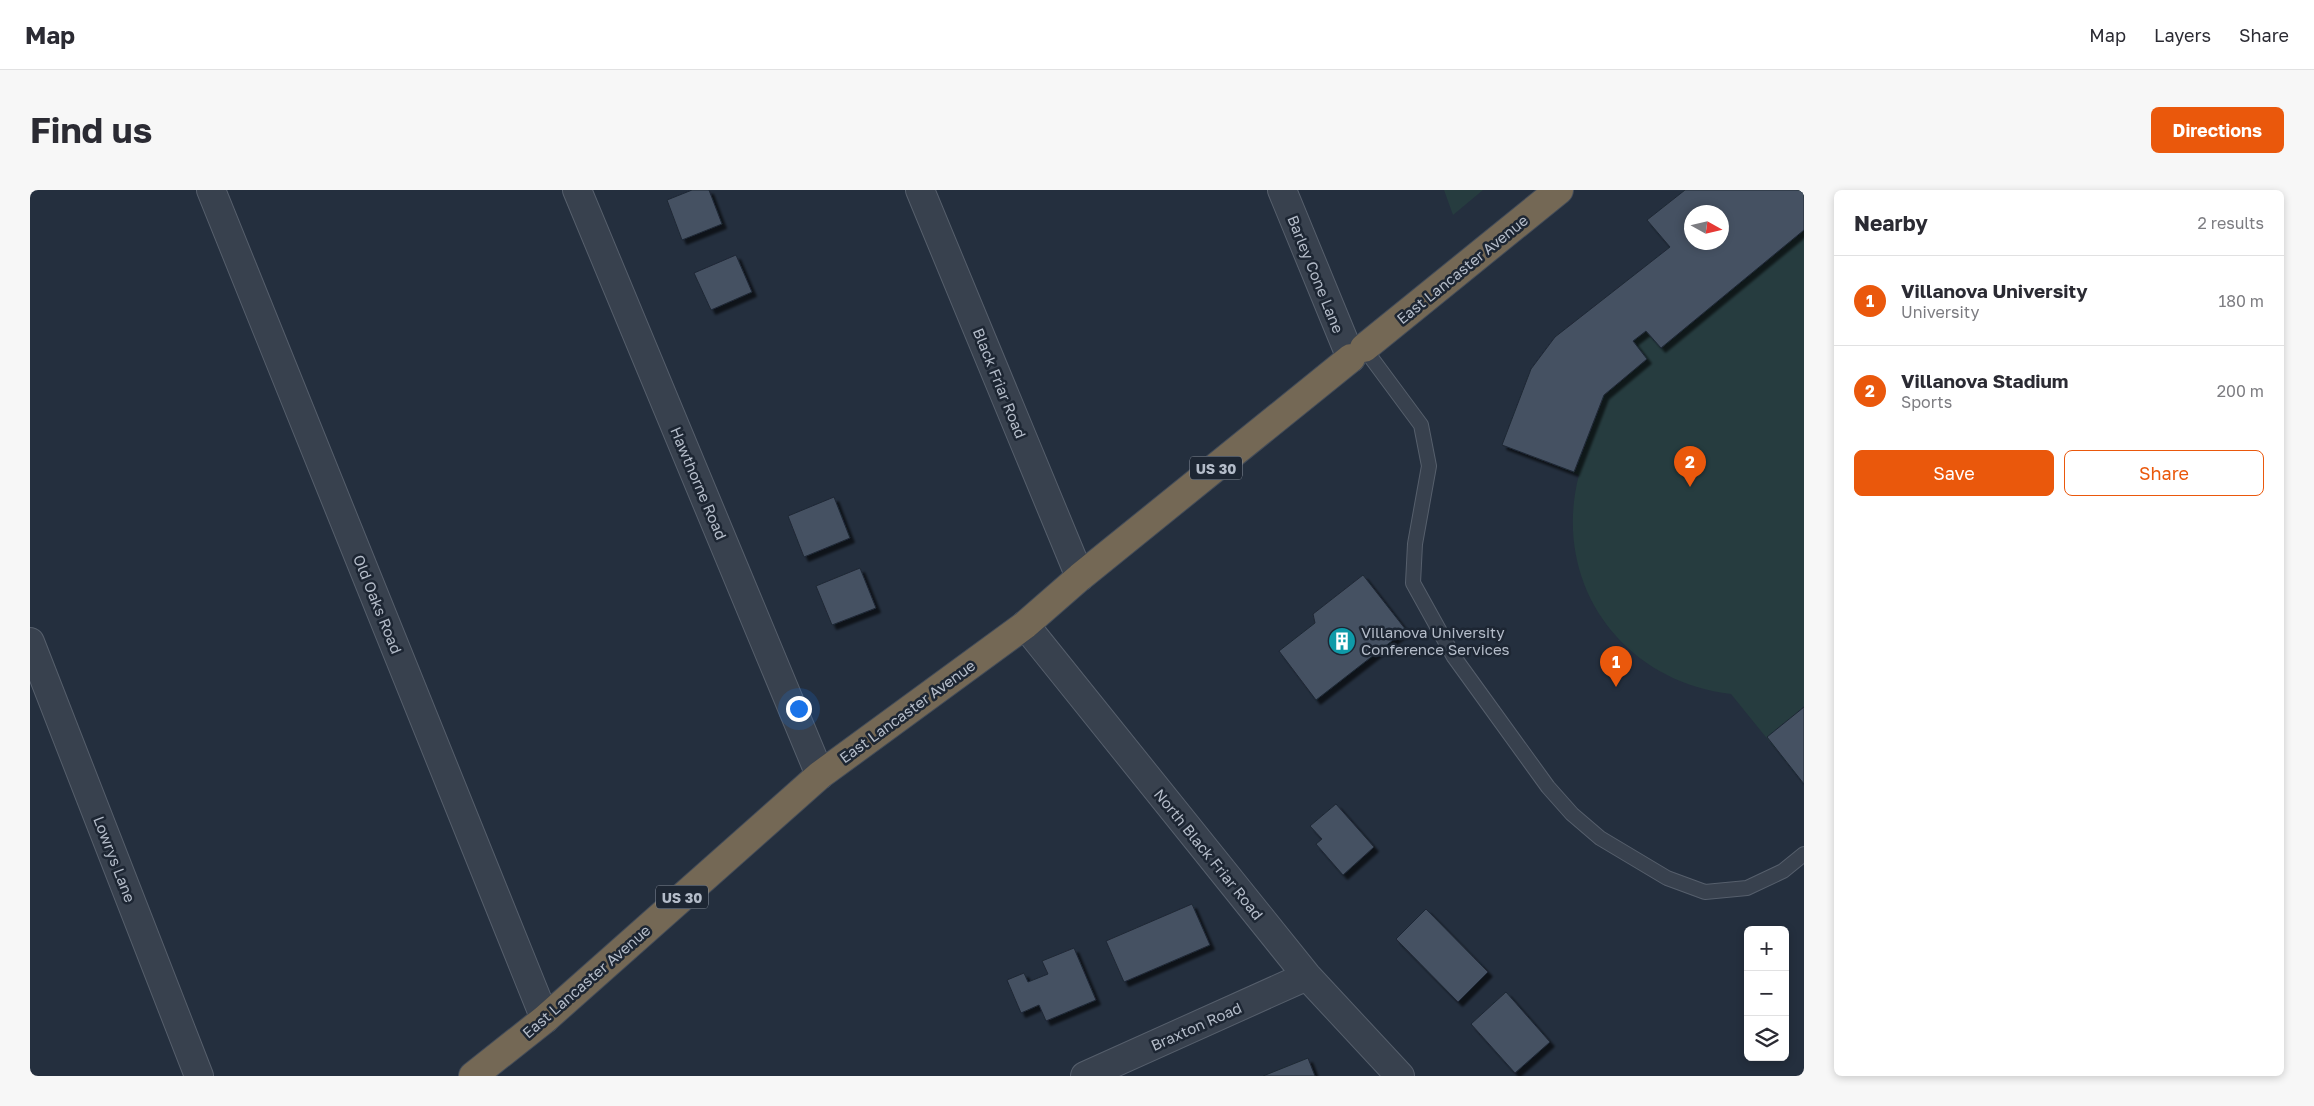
<!DOCTYPE html>
<html lang="en">
<head>
<meta charset="utf-8">
<style>
	body { margin:0; font-family:"Golos Text",sans-serif; background:#f7f7f7; color:#2b2b33 }
	.controls { position:absolute; right:15px; bottom:15px; display:grid; overflow:hidden; border-radius:8px; box-shadow:0 2px 8px #0003 }
	.controls button { width:45px; height:45px; display:grid; place-items:center; padding:0; border:0; border-bottom:1px solid #e1e1e2; background:#fff; color:#2b2b33; font:25px sans-serif }
	.compass { position:absolute; left:1654px; top:15px; width:45px; height:45px; border-radius:50%; background:#fff; box-shadow:0 2px 8px #0003; rotate:98deg }
	.you { position:absolute; left:768px; top:518px; width:18px; height:18px; margin:-12px; border:4px solid #fff; border-radius:50%; background:#1a73e8; box-shadow:0 0 0 8px #1a73e833 }
	.badge { display:grid; place-items:center; width:32px; height:32px; border-radius:50%; background:#ea580c; color:#fff; font-size:16px; font-weight:700 }
	.pin { position:absolute; translate:-50% -41px; filter:drop-shadow(0 1px 2px #0008) }
	.pin::after { content:''; position:absolute; top:26px; width:18px; height:15px; background:inherit; clip-path:polygon(0 0,100% 0,50% 100%) }
	.list { margin:0; padding:0; list-style:none }
	h2 { display:flex; justify-content:space-between; align-items:center; height:65px; margin:0; padding:0 20px; font-size:21px }
	h2 small { font-size:16px; font-weight:400; color:#7c7c81 }
	.list li { display:grid; grid-template-columns:32px 1fr auto; gap:15px; align-items:center; box-sizing:border-box; height:90px; padding:0 20px; border-top:1px solid #e1e1e2 }
	.list b { display:block; font-size:19px; white-space:nowrap }
	.list p { margin:0; font-size:16px; white-space:nowrap; color:#7c7c81 }
	.list em { font-size:16px; font-style:normal; color:#7c7c81 }
	.actions { display:flex; gap:10px; padding:15px 20px }
	.actions a { flex:1; padding:11px 0; border:1px solid #ea580c; border-radius:8px; text-align:center; font-size:18px; color:#ea580c }
	.actions .main { background:#ea580c; color:#fff }
	.icon { flex:none; width:28px; height:28px; fill:none; stroke:currentColor; stroke-width:2; stroke-linecap:round; stroke-linejoin:round }
	.map { position:relative; flex:none; width:1774px; height:886px; overflow:hidden; border-radius:8px }
	header { display:flex; align-items:center; gap:30px; box-sizing:border-box; height:70px; padding:0 25px; background:#fff; border-bottom:1px solid #e1e1e2 }
	header strong { font-size:24px }
	nav { display:flex; gap:28px; margin-inline-start:auto; font-size:18px }
	.intro { display:flex; align-items:center; justify-content:space-between; box-sizing:border-box; height:120px; padding:0 30px }
	h1 { margin:0; font-size:35px }
	.button { padding:12px 22px; border-radius:8px; background:#ea580c; color:#fff; font-size:18px; font-weight:700 }
	main { display:flex; gap:30px; padding:0 30px }
	aside { flex:1; background:#fff; border-radius:8px; box-shadow:0 2px 8px #0003 }
	.map>svg:first-child { display:block }
	.green { fill:#263c3f; fill-rule:evenodd }
	.building { fill:#455162; stroke:#1f2835; fill-rule:evenodd; filter:url(#shadow) }
	.lines { fill:none; stroke-linecap:round; stroke-linejoin:round }
	.lane-casing { stroke:#565f6c; stroke-width:16 }
	.street-casing { stroke:#565f6c; stroke-width:30 }
	.highway-casing { stroke:#434c59; stroke-width:30 }
	.lane { stroke:#38414e; stroke-width:14 }
	.street { stroke:#38414e; stroke-width:28 }
	.highway { stroke:#746855; stroke-width:28 }
	.labels { text-anchor:middle; dominant-baseline:central; stroke-width:5; stroke-linejoin:round; paint-order:stroke }
	.shield { fill:#1d2633; stroke:#878f9c; stroke-width:1 }
	.shield-label { font-size:14px; font-weight:bold; fill:#b4bcc9 }
	.street-label { font-size:15px; fill:#b4bcc9; stroke:#1d2633 }
	.poi-label { font-size:15px; fill:#b4bcc9; stroke:#1d2633; text-anchor:start }
</style>
</head>
<body>
<header>
<strong>Map</strong>
<nav><a>Map</a><a>Layers</a><a>Share</a></nav>
</header>
<div class="intro"><h1>Find us</h1><a class="button">Directions</a></div>
<main>
<div class="map">
<svg width="1774" height="886" viewBox="0 0 1774 886">
	<defs>
		<filter id="shadow"><feDropShadow dx="4.5" dy="4.5" stdDeviation="1" flood-color="#0009"/></filter>
	</defs>
	<rect width="100%" height="100%" fill="#242f3e"/>
	<path class="green" d="M 1414,0 L 1453,0 L 1423,25 Z
		M 1655,0 L 1774,0 L 1774,594 L 1701,504 C 1591,491 1521,392 1549,285 L 1472,255 L 1501,179 L 1640,57 L 1617,30 ZM 1662,22 L 1692,22 L 1692,52 L 1662,52 Z"/>
	<path class="building" d="M 662,0 L 679,0 L 692,34 L 652,50 L 637,10 Z
		M 1655,0 L 1774,0 L 1774,40 L 1631,158 L 1616,141 L 1603,151 L 1617,169 L 1574,205 L 1544,282 L 1472,255 L 1501,179 L 1525,147 L 1640,57 L 1617,30 ZM 1662,22 L 1692,22 L 1692,52 L 1662,52 Z
		M 706,65 L 722,102 L 681,120 L 664,83 Z
		M 804,307 L 820,348 L 774,367 L 758,326 Z
		M 830,378 L 846,418 L 802,435 L 786,396 Z
		M 1333,385 L 1376,440 L 1286,510 L 1249,461 L 1285,433 L 1283,424 Z
		M 1774,517 L 1774,594 L 1737,547 Z
		M 1306,614 L 1344,657 L 1313,685 L 1286,654 L 1292,649 L 1280,636 Z
		M 1162,714 L 1180,755 L 1094,792 L 1076,751 Z
		M 1396,719 L 1458,782 L 1428,812 L 1366,749 Z
		M 1044,758 L 1066,810 L 1016,831 L 1009,815 L 991,823 L 977,790 L 994,783 L 998,792 L 1018,784 L 1012,771 Z
		M 1476,802 L 1520,852 L 1485,883 L 1441,834 Z
		M 1278,868 L 1285,886 L 1233,886 Z"/>
	<g class="lines">
		<g class="lane-casing">
			<path id="lane" d="M 1334,158 L 1391,235 L 1399,276 L 1385,354 L 1383,393 L 1424,467 L 1518,597 L 1542,624 L 1570,648 L 1637,688 L 1675,702 L 1717,698 L 1753,681 L 1774,664"/>
		</g>
		<g class="street-casing">
			<path id="street" d="M 181,0 L 515,829
				M 547,0 L 790,585
				M 890,0 L 1050,387
				M 1252,0 L 1321,168
				M 995,435 L 1277,786 L 1370,886
				M 0,452 L 169,886
				M 1055,886 L 1277,786"/>
		</g>
		<g class="highway-casing">
			<path id="highway" d="M 1334,158 L 1529,0
				M 443,886 L 515,829 L 790,585 L 995,435 L 1050,387 L 1321,168"/>
		</g>
		<use href="#lane" class="lane"/>
		<use href="#street" class="street"/>
		<use href="#highway" class="highway"/>
	</g>
	<defs>
		<g id="building-disc" transform="scale(1.4375)"><circle r="9.5" fill="#0f9aa8" stroke="#1d2633"/><path d="M-4-6H4V6H1V3H-1V6H-4ZM-2.5-4.3h1.7v1.8h-1.7ZM.8-4.3h1.7v1.8H.8ZM-2.5-1h1.7V.8h-1.7ZM.8-1h1.7V.8H.8Z" fill="#fff"/></g>
	</defs>
	<g fill-rule="evenodd">
		<use href="#building-disc" x="1312" y="451"/>
	</g>
	<g class="labels">
		<g class="shield">
			<rect x="1160" y="266.5" width="52" height="23" rx="4"/>
			<rect x="626" y="695.5" width="52" height="23" rx="4"/>
		</g>
		<g class="shield-label">
			<text x="1186" y="278">US 30</text>
			<text x="652" y="707">US 30</text>
		</g>
		<g class="street-label">
			<text transform="translate(1432 79) rotate(-39)">East Lancaster Avenue</text>
			<text transform="translate(1286 84) rotate(68)">Barley Cone Lane</text>
			<text transform="translate(970 193) rotate(68)">Black Friar Road</text>
			<text transform="translate(669 293) rotate(67)">Hawthorne Road</text>
			<text transform="translate(348 414) rotate(68)">Old Oaks Road</text>
			<text transform="translate(877 521) rotate(-36)">East Lancaster Avenue</text>
			<text transform="translate(1179 664) rotate(51)">North Black Friar Road</text>
			<text transform="translate(85 669) rotate(69)">Lowrys Lane</text>
			<text transform="translate(556 791) rotate(-41)">East Lancaster Avenue</text>
			<text transform="translate(1166 836) rotate(-24)">Braxton Road</text>
		</g>
		<g class="poi-label">
			<text x="1331" y="442">Villanova University<tspan x="1331" dy="17">Conference Services</tspan></text>
		</g>
	</g>
</svg>
<div class="controls">
<button>+</button>
<button>−</button>
<button><svg class="icon" aria-label="layers" viewBox="0 0 24 24"><path d="M12 4l9 5-9 5-9-5zM3 14l9 5 9-5"/></svg></button>
</div>
<svg class="compass" viewBox="-18 -18 36 36"><path d="M0-13l5 13h-10z" fill="#e53935"/><path d="M0 13l5-13h-10z" fill="#7c7c81"/></svg>
<div class="you"></div>
<div class="pin badge" style="left:1586px;top:497px">1</div>
<div class="pin badge" style="left:1660px;top:297px">2</div>
</div>
<aside>
<h2>Nearby<small>2 results</small></h2>
<ul class="list">
<li><span class="badge">1</span><div><b>Villanova University</b><p>University</p></div><em>180 m</em></li>
<li><span class="badge">2</span><div><b>Villanova Stadium</b><p>Sports</p></div><em>200 m</em></li>
</ul>
<div class="actions"><a class="main">Save</a><a>Share</a></div>
</aside>
</main>
</body>
</html>
